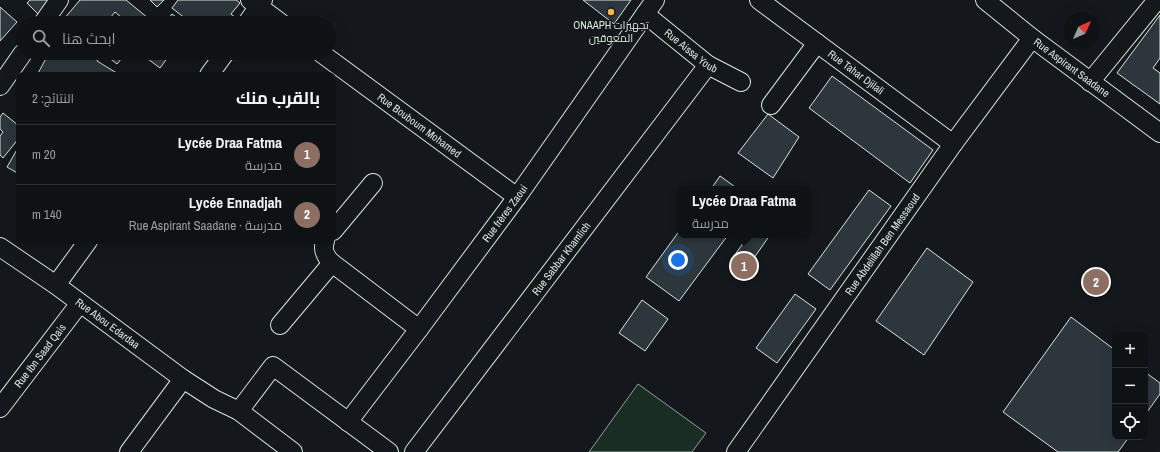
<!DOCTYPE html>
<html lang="ar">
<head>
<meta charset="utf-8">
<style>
	body { margin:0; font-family:"Archivo Narrow",Cairo,sans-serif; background:#1d2022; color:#f1f3f6; direction:rtl }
	.controls { position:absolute; right:12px; bottom:12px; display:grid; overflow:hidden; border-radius:8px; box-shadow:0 4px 16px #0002 }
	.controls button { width:36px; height:36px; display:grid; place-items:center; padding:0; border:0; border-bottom:1px solid #2f3234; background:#0f1215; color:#f1f3f6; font:20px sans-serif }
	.compass { position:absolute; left:1064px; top:12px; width:36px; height:36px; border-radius:50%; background:#0f1215; box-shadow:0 4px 16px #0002; rotate:45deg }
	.you { position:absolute; left:678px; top:260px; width:14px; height:14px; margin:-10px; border:3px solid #fff; border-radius:50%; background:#1a73e8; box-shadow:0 0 0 6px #1a73e833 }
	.badge { display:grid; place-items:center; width:26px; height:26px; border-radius:50%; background:#7c3aed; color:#fff; font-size:13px; font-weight:700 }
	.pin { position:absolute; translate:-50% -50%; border:2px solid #fff; box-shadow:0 1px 4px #0006 }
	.popup { position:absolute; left:677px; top:186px; width:134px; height:52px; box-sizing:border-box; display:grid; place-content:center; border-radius:8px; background:#0f1215; filter:drop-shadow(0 1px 3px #0005); font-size:13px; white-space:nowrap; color:#9b9ea0 }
	.popup b { font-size:15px; color:#f1f3f6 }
	.popup::after { content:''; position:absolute; left:50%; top:100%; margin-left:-8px; border:8px solid transparent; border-top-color:#0f1215 }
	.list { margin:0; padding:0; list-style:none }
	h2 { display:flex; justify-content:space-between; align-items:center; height:52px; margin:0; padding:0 16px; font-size:17px }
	h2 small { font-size:13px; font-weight:400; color:#9b9ea0 }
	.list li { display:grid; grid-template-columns:26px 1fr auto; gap:12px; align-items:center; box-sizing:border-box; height:60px; padding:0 16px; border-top:1px solid #2f3234 }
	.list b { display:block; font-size:15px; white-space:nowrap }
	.list p { margin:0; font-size:13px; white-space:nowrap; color:#9b9ea0 }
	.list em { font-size:13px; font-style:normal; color:#9b9ea0 }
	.icon { flex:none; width:22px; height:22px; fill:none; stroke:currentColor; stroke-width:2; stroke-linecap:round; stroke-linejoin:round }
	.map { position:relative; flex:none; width:1160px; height:452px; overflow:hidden; direction:ltr }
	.search { position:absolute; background:#0f1215; box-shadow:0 4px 16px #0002; left:16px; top:16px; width:320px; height:44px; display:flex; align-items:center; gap:10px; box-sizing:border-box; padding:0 14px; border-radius:22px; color:#9b9ea0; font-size:15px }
	.panel { position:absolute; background:#0f1215; box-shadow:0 4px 16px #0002; left:16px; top:72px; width:320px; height:172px; border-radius:8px; direction:rtl }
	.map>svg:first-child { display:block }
	.green { fill:#1a2d24; stroke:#939e99 }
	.building { fill:#2c363c; stroke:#d8e6dc }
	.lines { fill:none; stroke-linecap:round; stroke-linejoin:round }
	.street-casing { stroke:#d8e6dc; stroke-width:20 }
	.street { stroke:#14181c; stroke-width:18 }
	.poi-dot { fill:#ffb74d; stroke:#14181c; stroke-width:1.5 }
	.labels { text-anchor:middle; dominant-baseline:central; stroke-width:3; stroke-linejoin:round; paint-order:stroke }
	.poi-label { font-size:11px; fill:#d8e6dc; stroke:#14181c }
	.street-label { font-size:11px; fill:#d8e6dc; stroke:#14181c }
</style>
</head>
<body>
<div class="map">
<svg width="1160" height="452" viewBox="0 0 1160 452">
	<rect width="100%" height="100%" fill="#14181c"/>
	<path class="green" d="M 638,384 L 706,433 L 692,452 L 589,452 Z"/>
	<path class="building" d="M 30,0 L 59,0 L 42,18 L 27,3 Z
		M 80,0 L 126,0 L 154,23 L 128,23 L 115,12 L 106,23 L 66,23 L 63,20 Z
		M 150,0 L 164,0 L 157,7 Z
		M 178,0 L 236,0 L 240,3 L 231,14 L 241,22 L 240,23 L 191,23 L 172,8 Z
		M 583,0 L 631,0 L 614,24 Z
		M 0,7 L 17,22 L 0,41 Z
		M 172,14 L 184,23 L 165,23 Z
		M 1160,15 L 1160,58 L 1153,68 L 1160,73 L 1160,104 L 1117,73 Z
		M 49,53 L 95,53 L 100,56 L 97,61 L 120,75 L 37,75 Z
		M 103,53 L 126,53 L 117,64 Z
		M 140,53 L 171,53 L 160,68 Z
		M 832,76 L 933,150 L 910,183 L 809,108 Z
		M 3,113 L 19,126 L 19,138 L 3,158 L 0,155 L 0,136 L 3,132 L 0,129 L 0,117 Z
		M 768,114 L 799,137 L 773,178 L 738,153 Z
		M 19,146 L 19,174 L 7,167 Z
		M 720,176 L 738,189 L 711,189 Z
		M 869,190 L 891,206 L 830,290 L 808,274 Z
		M 680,230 L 680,235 L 728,235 L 679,301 L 646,277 Z
		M 749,235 L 770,235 L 749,265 L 734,256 Z
		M 927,248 L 973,282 L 924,355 L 876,321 Z
		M 795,294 L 816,309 L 777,363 L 756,348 Z
		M 642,300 L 668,319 L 645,351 L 619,333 Z
		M 1071,317 L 1115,350 L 1115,437 L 1129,437 L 1118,452 L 1058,452 L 1003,412 Z
		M 1145,372 L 1160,383 L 1160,394 L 1145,415 Z"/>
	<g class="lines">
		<g class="street-casing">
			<g id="street">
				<path d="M 250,0 L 281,23"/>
				<path id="s1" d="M 759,0 L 953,144"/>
				<path id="s2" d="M 985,0 L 1032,38 L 1160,133"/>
				<path id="s3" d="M 645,14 L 708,65 L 741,82"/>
				<path d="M 43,23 L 59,0"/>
				<path d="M 247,23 L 263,0"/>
				<path id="s4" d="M 321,53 L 517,197"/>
				<path d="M 209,75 L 225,53"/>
				<path d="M 1090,82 L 1157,0"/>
				<path d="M 0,86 L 23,53"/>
				<path d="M 771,105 L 817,43"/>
				<path d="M 333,231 L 373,183"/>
				<path d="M 325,241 C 322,250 325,256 332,263 L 419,329"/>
				<path id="s5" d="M 0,247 L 56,285 L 183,379 L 214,399 L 239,411"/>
				<path d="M 56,285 L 88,241"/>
				<path d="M 280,325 L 332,263"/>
				<path id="s6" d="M 0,408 L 80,303"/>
				<path id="s7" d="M 348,422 L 419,329 L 517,197 L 655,0"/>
				<path d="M 129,452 L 183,379"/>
				<path d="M 293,452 L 239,411 L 273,366 L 389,452"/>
				<path id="s8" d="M 414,452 L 708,65"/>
				<path id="s9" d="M 736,452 L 953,144 L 1032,38"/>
			</g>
		</g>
		<use href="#street" class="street"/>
	</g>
	<circle class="poi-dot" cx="611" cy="12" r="4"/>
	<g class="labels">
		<g class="poi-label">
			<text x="611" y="25">ONAAPH تجهيزات<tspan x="611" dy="13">المعوقين</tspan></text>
		</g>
		<g class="street-label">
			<text stroke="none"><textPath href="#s3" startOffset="59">Rue Aissa Youb</textPath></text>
			<text stroke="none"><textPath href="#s2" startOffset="110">Rue Aspirant Saadane</textPath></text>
			<text stroke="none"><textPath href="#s1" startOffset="121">Rue Tahar Djilali</textPath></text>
			<text stroke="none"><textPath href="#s4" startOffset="122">Rue Bouboum Mohamed</textPath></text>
			<text stroke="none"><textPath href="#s7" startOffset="261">Rue frères Zaoui</textPath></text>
			<text stroke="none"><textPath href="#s9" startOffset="254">Rue Abdelillah Ben Messaoud</textPath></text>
			<text stroke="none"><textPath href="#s8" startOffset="243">Rue Sabbar Khamlich</textPath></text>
			<text stroke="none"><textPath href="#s5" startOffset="132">Rue Abou Edardaa</textPath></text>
			<text stroke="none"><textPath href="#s6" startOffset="66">Rue Ibn Saad Qais</textPath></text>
		</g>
	</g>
</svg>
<div class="controls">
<button>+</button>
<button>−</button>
<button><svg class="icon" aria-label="locate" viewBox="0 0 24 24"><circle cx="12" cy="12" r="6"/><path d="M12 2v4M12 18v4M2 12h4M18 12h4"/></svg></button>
</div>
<svg class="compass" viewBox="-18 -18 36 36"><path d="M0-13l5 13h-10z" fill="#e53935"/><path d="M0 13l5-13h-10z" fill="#9b9ea0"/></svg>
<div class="you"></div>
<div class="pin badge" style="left:744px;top:266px;background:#8d6e63">1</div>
<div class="popup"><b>Lycée Draa Fatma</b>مدرسة</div>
<div class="pin badge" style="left:1096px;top:282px;background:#8d6e63">2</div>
<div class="search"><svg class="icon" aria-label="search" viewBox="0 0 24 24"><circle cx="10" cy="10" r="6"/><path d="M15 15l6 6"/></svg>ابحث هنا</div>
<section class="panel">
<h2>بالقرب منك<small>النتائج: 2</small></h2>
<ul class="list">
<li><span class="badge" style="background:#8d6e63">1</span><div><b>Lycée Draa Fatma</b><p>مدرسة</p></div><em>20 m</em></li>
<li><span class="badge" style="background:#8d6e63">2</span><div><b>Lycée Ennadjah</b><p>مدرسة · Rue Aspirant Saadane</p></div><em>140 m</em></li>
</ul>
</section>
</div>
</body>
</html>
